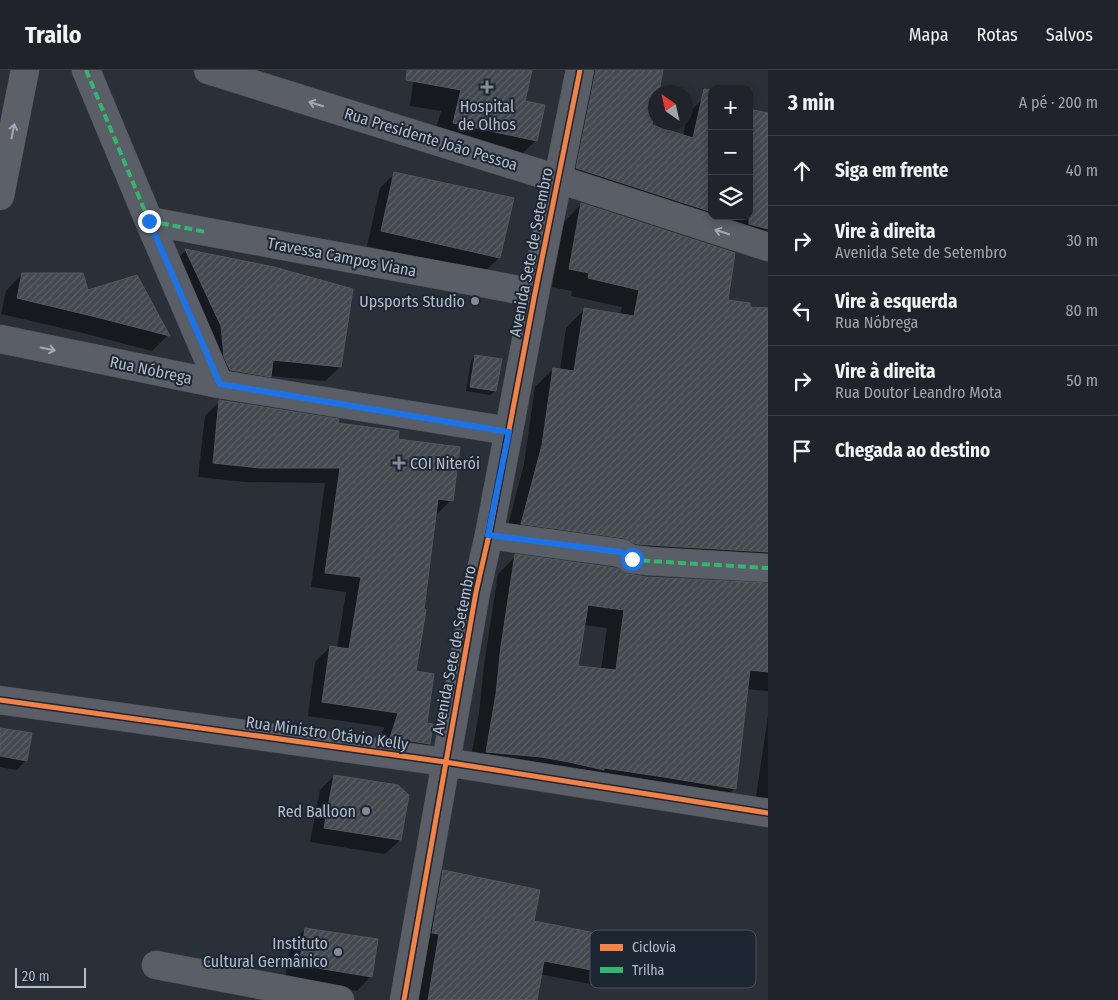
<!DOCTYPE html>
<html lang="pt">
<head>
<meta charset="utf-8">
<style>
	body { margin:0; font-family:"Fira Sans Condensed",sans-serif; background:#2d3036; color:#f1f3f6 }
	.controls { position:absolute; right:15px; top:15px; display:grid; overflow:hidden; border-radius:10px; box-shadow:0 2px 8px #0003 }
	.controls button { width:45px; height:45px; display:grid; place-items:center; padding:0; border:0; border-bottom:1px solid #3d4147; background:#20242a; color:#f1f3f6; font:25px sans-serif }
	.compass { position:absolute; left:648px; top:15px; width:45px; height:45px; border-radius:50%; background:#20242a; box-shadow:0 2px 8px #0003; rotate:326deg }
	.scale { position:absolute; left:15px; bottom:12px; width:71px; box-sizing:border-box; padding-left:5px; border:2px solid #b4bcc9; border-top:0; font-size:14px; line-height:18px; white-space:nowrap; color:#b4bcc9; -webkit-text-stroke:4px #1d2633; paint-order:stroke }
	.stop { position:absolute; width:15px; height:15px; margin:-11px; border:4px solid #1a73e8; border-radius:50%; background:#fff }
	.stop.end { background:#1a73e8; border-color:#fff; box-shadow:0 1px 5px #0008 }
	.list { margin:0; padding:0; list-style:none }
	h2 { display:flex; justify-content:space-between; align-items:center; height:65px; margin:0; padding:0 20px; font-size:21px }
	h2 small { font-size:16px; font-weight:400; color:#a2a4a8 }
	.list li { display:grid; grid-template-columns:32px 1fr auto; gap:15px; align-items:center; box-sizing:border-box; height:70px; padding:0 20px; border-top:1px solid #3d4147 }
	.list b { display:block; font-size:19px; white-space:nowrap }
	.list p { margin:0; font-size:16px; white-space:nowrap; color:#a2a4a8 }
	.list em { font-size:16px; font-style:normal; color:#a2a4a8 }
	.icon { flex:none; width:28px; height:28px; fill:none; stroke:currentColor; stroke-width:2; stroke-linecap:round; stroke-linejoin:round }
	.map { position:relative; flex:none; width:768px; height:930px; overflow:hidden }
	header { display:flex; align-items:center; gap:30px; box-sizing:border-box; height:70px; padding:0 25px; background:#20242a; border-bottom:1px solid #3d4147 }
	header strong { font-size:24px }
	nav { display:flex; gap:28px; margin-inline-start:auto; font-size:18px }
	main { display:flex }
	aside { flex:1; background:#20242a }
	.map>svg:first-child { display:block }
	.shadow { fill:#0007; fill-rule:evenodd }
	.building { fill:url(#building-hatch); stroke:#52575f; fill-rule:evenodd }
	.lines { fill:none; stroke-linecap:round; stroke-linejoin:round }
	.minor-casing { stroke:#484c53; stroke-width:29 }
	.major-casing { stroke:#484c55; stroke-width:29 }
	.minor { stroke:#5a5e66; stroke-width:28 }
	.major { stroke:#5c6168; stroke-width:28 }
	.quiet { stroke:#33b770; stroke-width:4; stroke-dasharray:8 4; stroke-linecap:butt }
	.cycleway-casing { stroke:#1d2633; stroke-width:8 }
	.cycleway { stroke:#f48246; stroke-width:5 }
	.oneway { stroke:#a2a9b5 }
	.oneway2 { stroke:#a2aab6 }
	.route { stroke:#1a73e8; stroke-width:6 }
	.poi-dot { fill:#848b96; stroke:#1d2633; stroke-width:2 }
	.labels { text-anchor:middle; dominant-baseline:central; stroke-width:4; stroke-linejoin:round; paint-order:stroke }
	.poi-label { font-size:16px; fill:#b4bcc9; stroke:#1d2633; text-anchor:end }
	.street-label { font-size:16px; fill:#b4bcc9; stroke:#1d2633 }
	.key { fill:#1d2633; stroke:#4a5360; stroke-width:1 }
	.key-label { font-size:14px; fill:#b4bcc9 }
</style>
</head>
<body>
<header>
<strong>Trailo</strong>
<nav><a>Mapa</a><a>Rotas</a><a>Salvos</a></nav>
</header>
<main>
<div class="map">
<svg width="768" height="930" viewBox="0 0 768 930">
	<defs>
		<pattern id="building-hatch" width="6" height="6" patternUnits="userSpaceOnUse" patternTransform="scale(1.25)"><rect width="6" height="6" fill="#444950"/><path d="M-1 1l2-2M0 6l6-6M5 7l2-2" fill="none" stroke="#5d6168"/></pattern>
	</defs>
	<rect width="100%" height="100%" fill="#2a3038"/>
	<path class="shadow" d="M 415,0 L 531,0 L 523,32 L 536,70 L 514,92 L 432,74 L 441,41 L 410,36 Z
		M 588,0 L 653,0 L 662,2 L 657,22 L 656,22 L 650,56 L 683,66 L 688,43 L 702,30 L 712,32 L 712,146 L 749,146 L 768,44 L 768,175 L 563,112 Z
		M 395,103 L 499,188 L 484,202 L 367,176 L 380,118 Z
		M 581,134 L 747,244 L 768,247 L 768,621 L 746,619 L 735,718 L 717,736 L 469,699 L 479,643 L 484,595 L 498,504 L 516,486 L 646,508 L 766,515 L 765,510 L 504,471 L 524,394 L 535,317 L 553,299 L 560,300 L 566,258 L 584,240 L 620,245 L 622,237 L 571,226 L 572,221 L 552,217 L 564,152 ZM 584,555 L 607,558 L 601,600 L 577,598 Z
		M 186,180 L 340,297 L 325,311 L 270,306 L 255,321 L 216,314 L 172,195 Z
		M 22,204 L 87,221 L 168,265 L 152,281 L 79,262 L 1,244 L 6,221 Z
		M 475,286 L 495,321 L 490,325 L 466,321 L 471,291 Z
		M 220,331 L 337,354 L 396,370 L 451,430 L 436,445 L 435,445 L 414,602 L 429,674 L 414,688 L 376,683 L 384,657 L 308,646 L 315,592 L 330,577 L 337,578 L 346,522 L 311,517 L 325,413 L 245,412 L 198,407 L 205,346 Z
		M 768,646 L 768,742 L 754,740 Z
		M 0,659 L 26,690 L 17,700 L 0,697 Z
		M 334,706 L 400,770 L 385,784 L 310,772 L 320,720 Z
		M 443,802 L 532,852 L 612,903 L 600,916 L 540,904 L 536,930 L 418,930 L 428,876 L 420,875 L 431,814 Z
		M 305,859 L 371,906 L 357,921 L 285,909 L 291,873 Z"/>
	<path class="building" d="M 407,0 L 532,0 L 525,31 L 545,35 L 537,71 L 453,53 L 461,20 L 406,10 Z
		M 596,0 L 663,0 L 659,22 L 656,22 L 656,37 L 652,55 L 693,68 L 704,19 L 712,20 L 712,142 L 576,98 Z
		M 749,39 L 768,43 L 768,159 L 749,154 Z
		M 394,102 L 514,128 L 500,188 L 381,161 Z
		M 581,133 L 735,183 L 728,230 L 750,233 L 750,237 L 768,238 L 768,482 L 649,475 L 636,474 L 623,468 L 521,454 L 542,375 L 553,298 L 574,301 L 584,238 L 634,246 L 639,220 L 588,208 L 589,203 L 569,199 Z
		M 185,179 L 274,197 L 353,219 L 341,297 L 273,290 L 271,307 L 230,300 L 224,287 L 221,256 Z
		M 22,203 L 83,203 L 88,220 L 137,205 L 170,266 L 96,247 L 17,228 Z
		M 475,285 L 502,289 L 496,321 L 470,317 Z
		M 219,330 L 339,349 L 338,353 L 399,361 L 398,369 L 460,377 L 453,431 L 438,429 L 424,539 L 426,540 L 416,601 L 434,604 L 427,653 L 433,654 L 430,674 L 390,668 L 398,643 L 322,632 L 330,576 L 349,579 L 361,507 L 325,503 L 340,398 L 260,398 L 213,393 Z
		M 515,484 L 616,498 L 629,504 L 646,507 L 768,513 L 768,602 L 750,600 L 736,719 L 664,707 L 604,698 L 604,700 L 569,692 L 541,687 L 486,682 L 496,624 L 501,576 ZM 588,535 L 624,540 L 616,600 L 578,596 Z
		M 0,658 L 32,663 L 27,691 L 0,686 Z
		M 334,705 L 398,715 L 409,725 L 401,770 L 324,758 Z
		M 443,800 L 540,820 L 534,851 L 621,868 L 613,904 L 544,891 L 537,930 L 428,930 L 439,864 L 432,863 Z
		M 305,858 L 378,869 L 372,907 L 299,895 Z"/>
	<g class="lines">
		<g class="minor-casing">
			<path id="minor" d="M 86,0 L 149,151 L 219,314
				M 208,0 L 558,109 L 768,177
				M 149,151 L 535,223
				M 0,269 L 219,314 L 509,361
				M 489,465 L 621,483 L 631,489 L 648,491 L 768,498
				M 0,630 L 445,692 L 768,743
				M 156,895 L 340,930
				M 404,930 L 476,522 L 489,465 L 535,223 L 580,0"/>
		</g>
		<g class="major-casing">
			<path id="major" d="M 0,126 L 25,0"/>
		</g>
		<use href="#minor" class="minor"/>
		<use href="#major" class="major"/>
		<path class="quiet" d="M 86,0 L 149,151 L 219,314
			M 149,151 L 206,162
			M 489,465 L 621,483 L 631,489 L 648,491 L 768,498"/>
		<g class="cycleway-casing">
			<path id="cycleway" d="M 0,630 L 445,692 L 768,743
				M 404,930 L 476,522 L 489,465 L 535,223 L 580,0"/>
		</g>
		<use href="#cycleway" class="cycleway"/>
	</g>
	<defs><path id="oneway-shaft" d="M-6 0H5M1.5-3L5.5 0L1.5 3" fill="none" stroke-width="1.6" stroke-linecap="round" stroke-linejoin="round" transform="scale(1.25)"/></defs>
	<g class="oneway">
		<use href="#oneway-shaft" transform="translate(316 34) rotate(-163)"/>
		<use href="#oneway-shaft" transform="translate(722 162) rotate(-162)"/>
		<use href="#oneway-shaft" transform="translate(48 279) rotate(12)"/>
	</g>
	<use class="oneway2" href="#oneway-shaft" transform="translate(13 61) rotate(-79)"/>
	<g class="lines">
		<path class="route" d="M 149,151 L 220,314 L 509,362 L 488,465 L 621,482 L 632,489"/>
	</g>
	<g class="poi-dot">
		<path d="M484.5 9.5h5v5h5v5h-5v5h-5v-5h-5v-5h5z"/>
		<circle cx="475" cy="231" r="5"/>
		<path d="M396.5 385.5h5v5h5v5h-5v5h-5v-5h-5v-5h5z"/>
		<circle cx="366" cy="741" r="5"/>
		<circle cx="338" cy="882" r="5"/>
	</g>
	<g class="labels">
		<g class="poi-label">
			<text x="487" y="36" text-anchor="middle">Hospital<tspan x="487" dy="18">de Olhos</tspan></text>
			<text x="465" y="231">Upsports Studio</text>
			<text x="410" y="393" text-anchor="start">COI Niterói</text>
			<text x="356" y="741">Red Balloon</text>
			<text x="328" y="873">Instituto<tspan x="328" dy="18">Cultural Germânico</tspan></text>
		</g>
		<g class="street-label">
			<text transform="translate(431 69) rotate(17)">Rua Presidente João Pessoa</text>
			<text transform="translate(531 182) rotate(-79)">Avenida Sete de Setembro</text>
			<text transform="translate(342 187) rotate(11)">Travessa Campos Viana</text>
			<text transform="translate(151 300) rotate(12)">Rua Nóbrega</text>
			<text transform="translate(454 580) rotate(-79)">Avenida Sete de Setembro</text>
			<text transform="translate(327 663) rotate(8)">Rua Ministro Otávio Kelly</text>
		</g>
	</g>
	<rect x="590" y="860" width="166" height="58" rx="8" class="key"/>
	<rect x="600" y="874" width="23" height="7" fill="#f48246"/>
	<rect x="600" y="897" width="23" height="6" fill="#33b770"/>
	<g class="key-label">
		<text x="632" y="882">Ciclovia</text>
		<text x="632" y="905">Trilha</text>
	</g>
</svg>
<div class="controls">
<button>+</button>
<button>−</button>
<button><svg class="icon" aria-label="layers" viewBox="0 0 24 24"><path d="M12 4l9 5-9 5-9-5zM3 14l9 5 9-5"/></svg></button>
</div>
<svg class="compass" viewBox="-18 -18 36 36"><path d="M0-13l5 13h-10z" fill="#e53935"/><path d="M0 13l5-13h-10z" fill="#a2a4a8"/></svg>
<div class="scale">20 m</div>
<div class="stop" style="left:632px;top:489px"></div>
<div class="stop end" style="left:149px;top:151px"></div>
</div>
<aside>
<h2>3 min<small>A pé · 200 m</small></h2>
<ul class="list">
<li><svg class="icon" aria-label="ahead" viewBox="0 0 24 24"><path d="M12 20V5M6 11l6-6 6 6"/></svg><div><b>Siga em frente</b></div><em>40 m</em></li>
<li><svg class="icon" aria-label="right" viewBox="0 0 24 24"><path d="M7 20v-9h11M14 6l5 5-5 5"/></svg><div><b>Vire à direita</b><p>Avenida Sete de Setembro</p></div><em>30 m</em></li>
<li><svg class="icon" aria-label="left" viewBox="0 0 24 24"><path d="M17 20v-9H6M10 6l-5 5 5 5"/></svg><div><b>Vire à esquerda</b><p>Rua Nóbrega</p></div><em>80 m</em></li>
<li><svg class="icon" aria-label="right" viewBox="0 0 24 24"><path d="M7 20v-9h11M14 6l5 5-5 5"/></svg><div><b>Vire à direita</b><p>Rua Doutor Leandro Mota</p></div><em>50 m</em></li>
<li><svg class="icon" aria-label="arrive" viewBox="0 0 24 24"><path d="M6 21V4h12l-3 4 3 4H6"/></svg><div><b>Chegada ao destino</b></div></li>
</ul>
</aside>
</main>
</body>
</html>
